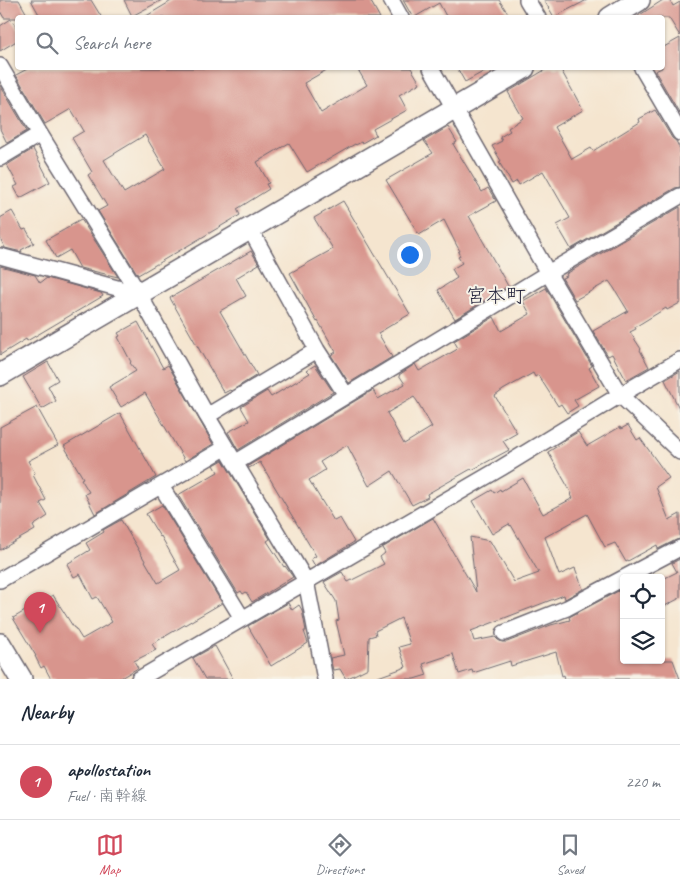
<!DOCTYPE html>
<html lang="en">
<head>
<meta charset="utf-8">
<style>
	body { margin:0; font-family:Caveat,"Klee One",sans-serif; background:#f2f2f3; color:#1f2937 }
	.controls { position:absolute; right:15px; bottom:15px; display:grid; overflow:hidden; border-radius:5px; box-shadow:0 1px 4px #0004 }
	.controls button { width:45px; height:45px; display:grid; place-items:center; padding:0; border:0; border-bottom:1px solid #e0e1e3; background:#fff; color:#1f2937; font:25px sans-serif }
	.you { position:absolute; left:409px; top:254px; width:18px; height:18px; margin:-12px; border:4px solid #fff; border-radius:50%; background:#1a73e8; box-shadow:0 0 0 8px #1a73e833 }
	.badge { display:grid; place-items:center; width:32px; height:32px; border-radius:50%; background:#d1495b; color:#fff; font-size:16px; font-weight:700 }
	.pin { position:absolute; translate:-50% -41px; filter:drop-shadow(0 1px 2px #0008) }
	.pin::after { content:''; position:absolute; top:26px; width:18px; height:15px; background:inherit; clip-path:polygon(0 0,100% 0,50% 100%) }
	.list { margin:0; padding:0; list-style:none }
	h2 { display:flex; justify-content:space-between; align-items:center; height:65px; margin:0; padding:0 20px; font-size:21px }
	h2 small { font-size:16px; font-weight:400; color:#747a83 }
	.list li { display:grid; grid-template-columns:32px 1fr auto; gap:15px; align-items:center; box-sizing:border-box; height:75px; padding:0 20px; border-top:1px solid #e0e1e3 }
	.list b { display:block; font-size:19px; white-space:nowrap }
	.list p { margin:0; font-size:16px; white-space:nowrap; color:#747a83 }
	.list em { font-size:16px; font-style:normal; color:#747a83 }
	.icon { flex:none; width:28px; height:28px; fill:none; stroke:currentColor; stroke-width:2; stroke-linecap:round; stroke-linejoin:round }
	.map { position:relative; flex:none; width:680px; height:679px; overflow:hidden }
	.search { position:absolute; background:#fff; box-shadow:0 1px 4px #0004; left:15px; right:15px; top:15px; height:55px; display:flex; align-items:center; gap:12px; box-sizing:border-box; padding:0 18px; border-radius:5px; color:#747a83; font-size:19px }
	.sheet { height:140px; background:#fff }
	nav { display:flex; justify-content:space-around; align-items:center; box-sizing:border-box; height:70px; border-top:1px solid #e0e1e3; background:#fff; font-size:14px; color:#747a83 }
	nav a { display:grid; justify-items:center; gap:2px }
	nav .on { color:#d1495b }
	.map>svg:first-child { display:block }
	.building { fill:#d8958d; fill-rule:evenodd }
	.lines { fill:none; stroke-linecap:round; stroke-linejoin:round }
	.street-casing { stroke:#6c666f; stroke-width:18 }
	.secondary-casing { stroke:#6c666f; stroke-width:24 }
	.street { stroke:#fff; stroke-width:15 }
	.secondary { stroke:#fff; stroke-width:21 }
	.labels { text-anchor:middle; dominant-baseline:central; stroke-width:4; stroke-linejoin:round; paint-order:stroke }
	.quarter-label { font-size:20px; fill:#22223b; stroke:#f7f3e8 }
</style>
</head>
<body>
<div class="map">
<svg width="680" height="679" viewBox="0 0 680 679">
	<rect width="100%" height="100%" fill="#f7f3e8"/>
	<filter id="ink" filterUnits="userSpaceOnUse"><feTurbulence type="fractalNoise" baseFrequency=".02" numOctaves="2"/><feDisplacementMap in="SourceGraphic" scale="10" xChannelSelector="R" yChannelSelector="G"/><feConvolveMatrix kernelMatrix="1 2 1 2 8 2 1 2 1" color-interpolation-filters="sRGB"/></filter>
	<filter id="wash" filterUnits="userSpaceOnUse"><feTurbulence type="fractalNoise" baseFrequency=".0096" numOctaves="4" result="noise"/><feDisplacementMap in="SourceGraphic" scale="20" xChannelSelector="R" yChannelSelector="G"/><feGaussianBlur stdDeviation="1.12" result="paint"/><feColorMatrix in="noise" values="0 0 0 0 0 0 0 0 0 0 0 0 0 0 0 0 0 1.4 0 .05"/><feComposite in="paint" operator="in"/></filter>
	<g filter="url(#wash)">
		<rect width="100%" height="100%" fill="#f5e5cf"/>
		<g id="blocks">
			<path class="building" d="M 0,0 L 19,0 L 29,18 L 4,18 L 0,11 Z
				M 31,0 L 91,0 L 102,18 L 41,18 Z
				M 124,0 L 162,0 L 132,16 Z
				M 173,0 L 370,0 L 380,18 L 143,18 Z
				M 403,0 L 499,0 L 511,18 L 447,18 L 439,3 L 413,18 Z
				M 544,0 L 587,0 L 554,17 Z
				M 663,0 L 670,0 L 673,6 L 680,2 L 680,36 L 669,18 L 635,18 Z
				M 11,19 L 18,30 L 18,40 L 0,51 L 0,26 Z
				M 680,38 L 680,114 L 655,71 L 662,68 L 662,48 Z
				M 29,68 L 330,68 L 304,83 L 321,113 L 367,85 L 357,68 L 411,68 L 420,83 L 399,95 L 407,110 L 373,129 L 376,135 L 362,143 L 361,142 L 356,145 L 355,144 L 307,172 L 289,143 L 257,162 L 269,183 L 266,184 L 269,189 L 237,209 L 240,215 L 138,275 L 98,211 L 107,206 L 88,175 L 92,172 L 72,138 L 84,131 L 71,109 L 45,124 L 16,75 ZM 145,135 L 165,169 L 124,193 L 104,160 Z
				M 457,68 L 490,68 L 465,82 Z
				M 548,68 L 560,68 L 583,110 L 554,127 L 572,159 L 591,148 L 593,151 L 640,122 L 639,119 L 655,110 L 672,138 L 676,141 L 680,149 L 680,187 L 675,188 L 571,249 L 557,225 L 570,218 L 543,171 L 519,185 L 517,181 L 512,184 L 499,162 L 501,161 L 492,146 L 502,141 L 500,137 L 510,131 L 508,128 L 523,118 L 508,92 Z
				M 0,85 L 27,131 L 7,143 L 0,129 Z
				M 448,127 L 457,142 L 453,144 L 482,192 L 488,188 L 496,201 L 469,216 L 508,286 L 455,319 L 438,290 L 457,278 L 452,269 L 462,263 L 458,257 L 460,256 L 458,252 L 460,251 L 457,246 L 444,220 L 419,235 L 386,180 L 433,153 L 424,141 Z
				M 33,149 L 50,182 L 20,198 L 14,187 L 18,185 L 7,165 Z
				M 343,201 L 410,314 L 378,333 L 392,357 L 349,383 L 331,355 L 336,352 L 318,321 L 317,322 L 290,273 L 333,249 L 314,218 Z
				M 680,207 L 680,303 L 667,310 L 666,308 L 635,327 L 636,329 L 630,332 L 641,349 L 640,350 L 649,367 L 626,380 L 612,354 L 608,356 L 593,331 L 628,311 L 614,288 L 609,281 L 575,300 L 562,278 L 567,276 L 566,274 Z
				M 12,211 L 23,230 L 26,229 L 34,243 L 21,250 L 22,252 L 5,248 L 0,238 L 0,218 Z
				M 81,219 L 118,277 L 80,268 L 70,250 L 56,258 L 46,240 L 71,226 L 70,225 Z
				M 251,251 L 259,264 L 236,278 L 246,296 L 220,311 L 257,375 L 231,391 L 230,390 L 224,393 L 170,298 Z
				M 0,266 L 35,275 L 40,283 L 47,278 L 101,293 L 103,296 L 27,341 L 26,339 L 0,355 Z
				M 546,288 L 592,366 L 589,368 L 599,386 L 574,400 L 578,406 L 567,413 L 561,404 L 558,406 L 538,375 L 535,377 L 533,373 L 503,390 L 495,396 L 517,433 L 503,441 L 509,450 L 472,470 L 471,469 L 427,494 L 428,497 L 412,505 L 392,471 L 369,486 L 347,445 L 320,462 L 325,470 L 309,480 L 334,521 L 340,518 L 354,542 L 315,566 L 311,559 L 316,556 L 260,462 L 249,468 L 248,466 L 373,390 L 378,399 L 405,384 L 399,375 L 415,364 L 419,371 L 456,350 L 458,348 L 454,341 L 494,317 L 501,331 L 530,314 L 523,301 ZM 414,397 L 417,401 L 432,427 L 404,444 L 387,413 Z
				M 138,322 L 163,368 L 168,365 L 213,444 L 185,461 L 145,393 L 121,407 L 109,387 L 136,371 L 130,363 L 131,362 L 118,337 L 120,336 L 118,333 Z
				M 48,362 L 58,380 L 48,386 L 56,401 L 42,409 L 23,377 Z
				M 315,365 L 333,392 L 238,450 L 228,432 L 249,421 L 241,407 L 267,391 L 271,397 L 310,373 L 307,370 Z
				M 680,371 L 680,410 L 665,380 Z
				M 37,407 L 58,445 L 28,461 L 35,473 L 33,475 L 46,500 L 40,503 L 48,516 L 33,526 L 35,530 L 0,550 L 0,427 Z
				M 120,413 L 156,477 L 95,514 L 85,494 L 89,492 L 81,479 L 83,478 L 64,446 Z
				M 628,425 L 637,440 L 640,438 L 669,478 L 656,487 L 669,520 L 680,514 L 680,539 L 676,540 L 658,549 L 657,545 L 626,562 L 615,543 L 605,547 L 587,514 L 545,537 L 559,575 L 575,568 L 583,589 L 565,599 L 564,595 L 471,631 L 474,641 L 495,637 L 498,640 L 502,642 L 507,642 L 551,625 L 570,620 L 569,617 L 624,588 L 624,660 L 673,660 L 680,679 L 565,679 L 564,675 L 562,676 L 556,652 L 511,666 L 510,661 L 473,673 L 472,670 L 459,674 L 453,654 L 423,664 L 427,675 L 414,679 L 378,679 L 378,677 L 406,667 L 399,647 L 410,644 L 401,618 L 375,631 L 376,635 L 369,637 L 368,668 L 346,679 L 340,669 L 333,670 L 330,658 L 344,655 L 336,621 L 339,620 L 336,601 L 324,582 L 342,572 L 348,582 L 384,564 L 380,557 L 385,553 L 382,548 L 433,518 L 476,592 L 470,537 L 490,541 L 514,582 L 539,573 L 511,525 L 510,526 L 509,524 L 492,534 L 473,501 L 492,490 L 494,493 L 500,489 L 501,491 L 523,478 L 543,514 L 573,498 L 571,495 L 572,494 L 548,452 L 564,442 L 563,441 L 578,432 L 587,446 L 620,427 L 621,429 Z
				M 223,460 L 270,539 L 267,541 L 284,567 L 285,566 L 293,577 L 252,602 L 246,592 L 243,594 L 241,591 L 238,593 L 178,495 L 218,472 L 214,465 Z
				M 162,505 L 222,603 L 152,644 L 156,650 L 134,661 L 138,668 L 119,679 L 51,679 L 44,666 L 41,668 L 35,656 L 36,656 L 13,618 L 53,595 L 74,628 L 75,628 L 82,639 L 112,622 L 97,597 L 93,599 L 80,574 L 74,577 L 67,564 L 90,550 L 86,543 L 104,532 L 103,530 L 121,520 L 158,583 L 180,570 L 161,536 L 160,537 L 146,514 Z
				M 680,559 L 680,598 L 661,608 L 661,580 L 677,572 L 672,563 Z
				M 288,603 L 292,610 L 299,605 L 302,610 L 306,631 L 304,631 L 308,643 L 271,666 L 248,626 Z
				M 215,646 L 233,679 L 205,679 L 193,658 Z"/>
		</g>
	</g>
	<g filter="url(#ink)">
		<use href="#blocks" fill-opacity="0" stroke="#6c666f" stroke-width="1"/>
		<g class="lines">
			<g class="street-casing">
				<path id="street" d="M 391,0 L 401,18
					M 527,0 L 538,18
					M 0,66 L 40,134 L 139,294 L 207,416 L 306,581 L 325,679
					M 431,68 L 548,273 L 620,395 L 680,452
					M 642,68 L 680,133
					M 0,158 L 40,134
					M 250,229 L 317,350 L 346,395
					M 0,256 L 139,294
					M 207,416 L 317,350
					M 235,463 L 548,273 L 680,196
					M 161,486 L 242,618
					M 0,580 L 225,448
					M 504,633 L 567,608 L 680,548
					M 139,679 L 501,468 L 620,395 L 680,360"/>
			</g>
			<g class="secondary-casing">
				<path id="secondary" d="M 610,18 L 639,0
					M 0,375 L 524,68
					M 0,644 L 21,679"/>
			</g>
			<use href="#street" class="street"/>
			<use href="#secondary" class="secondary"/>
		</g>
	</g>
	<g class="labels">
		<g class="quarter-label">
			<text x="496" y="295">宮本町</text>
		</g>
	</g>
</svg>
<div class="controls">
<button><svg class="icon" aria-label="locate" viewBox="0 0 24 24"><circle cx="12" cy="12" r="6"/><path d="M12 2v4M12 18v4M2 12h4M18 12h4"/></svg></button>
<button><svg class="icon" aria-label="layers" viewBox="0 0 24 24"><path d="M12 4l9 5-9 5-9-5zM3 14l9 5 9-5"/></svg></button>
</div>
<div class="you"></div>
<div class="pin badge" style="left:40px;top:633px">1</div>
<div class="search"><svg class="icon" aria-label="search" viewBox="0 0 24 24"><circle cx="10" cy="10" r="6"/><path d="M15 15l6 6"/></svg>Search here</div>
</div>
<section class="sheet">
<h2>Nearby<small></small></h2>
<ul class="list">
<li><span class="badge">1</span><div><b>apollostation</b><p>Fuel · 南幹線</p></div><em>220 m</em></li>
</ul>
</section>
<nav>
<a class="on"><svg class="icon" aria-label="map" viewBox="0 0 24 24"><path d="M3 6l6-2 6 2 6-2v14l-6 2-6-2-6 2zM9 4v14M15 6v14"/></svg>Map</a>
<a><svg class="icon" aria-label="directions" viewBox="0 0 24 24"><path d="M12 3l9 9-9 9-9-9zM9 14v-3h6M13 9l2 2-2 2"/></svg>Directions</a>
<a><svg class="icon" aria-label="saved" viewBox="0 0 24 24"><path d="M7 4h10v16l-5-4-5 4z"/></svg>Saved</a>
</nav>
</body>
</html>
